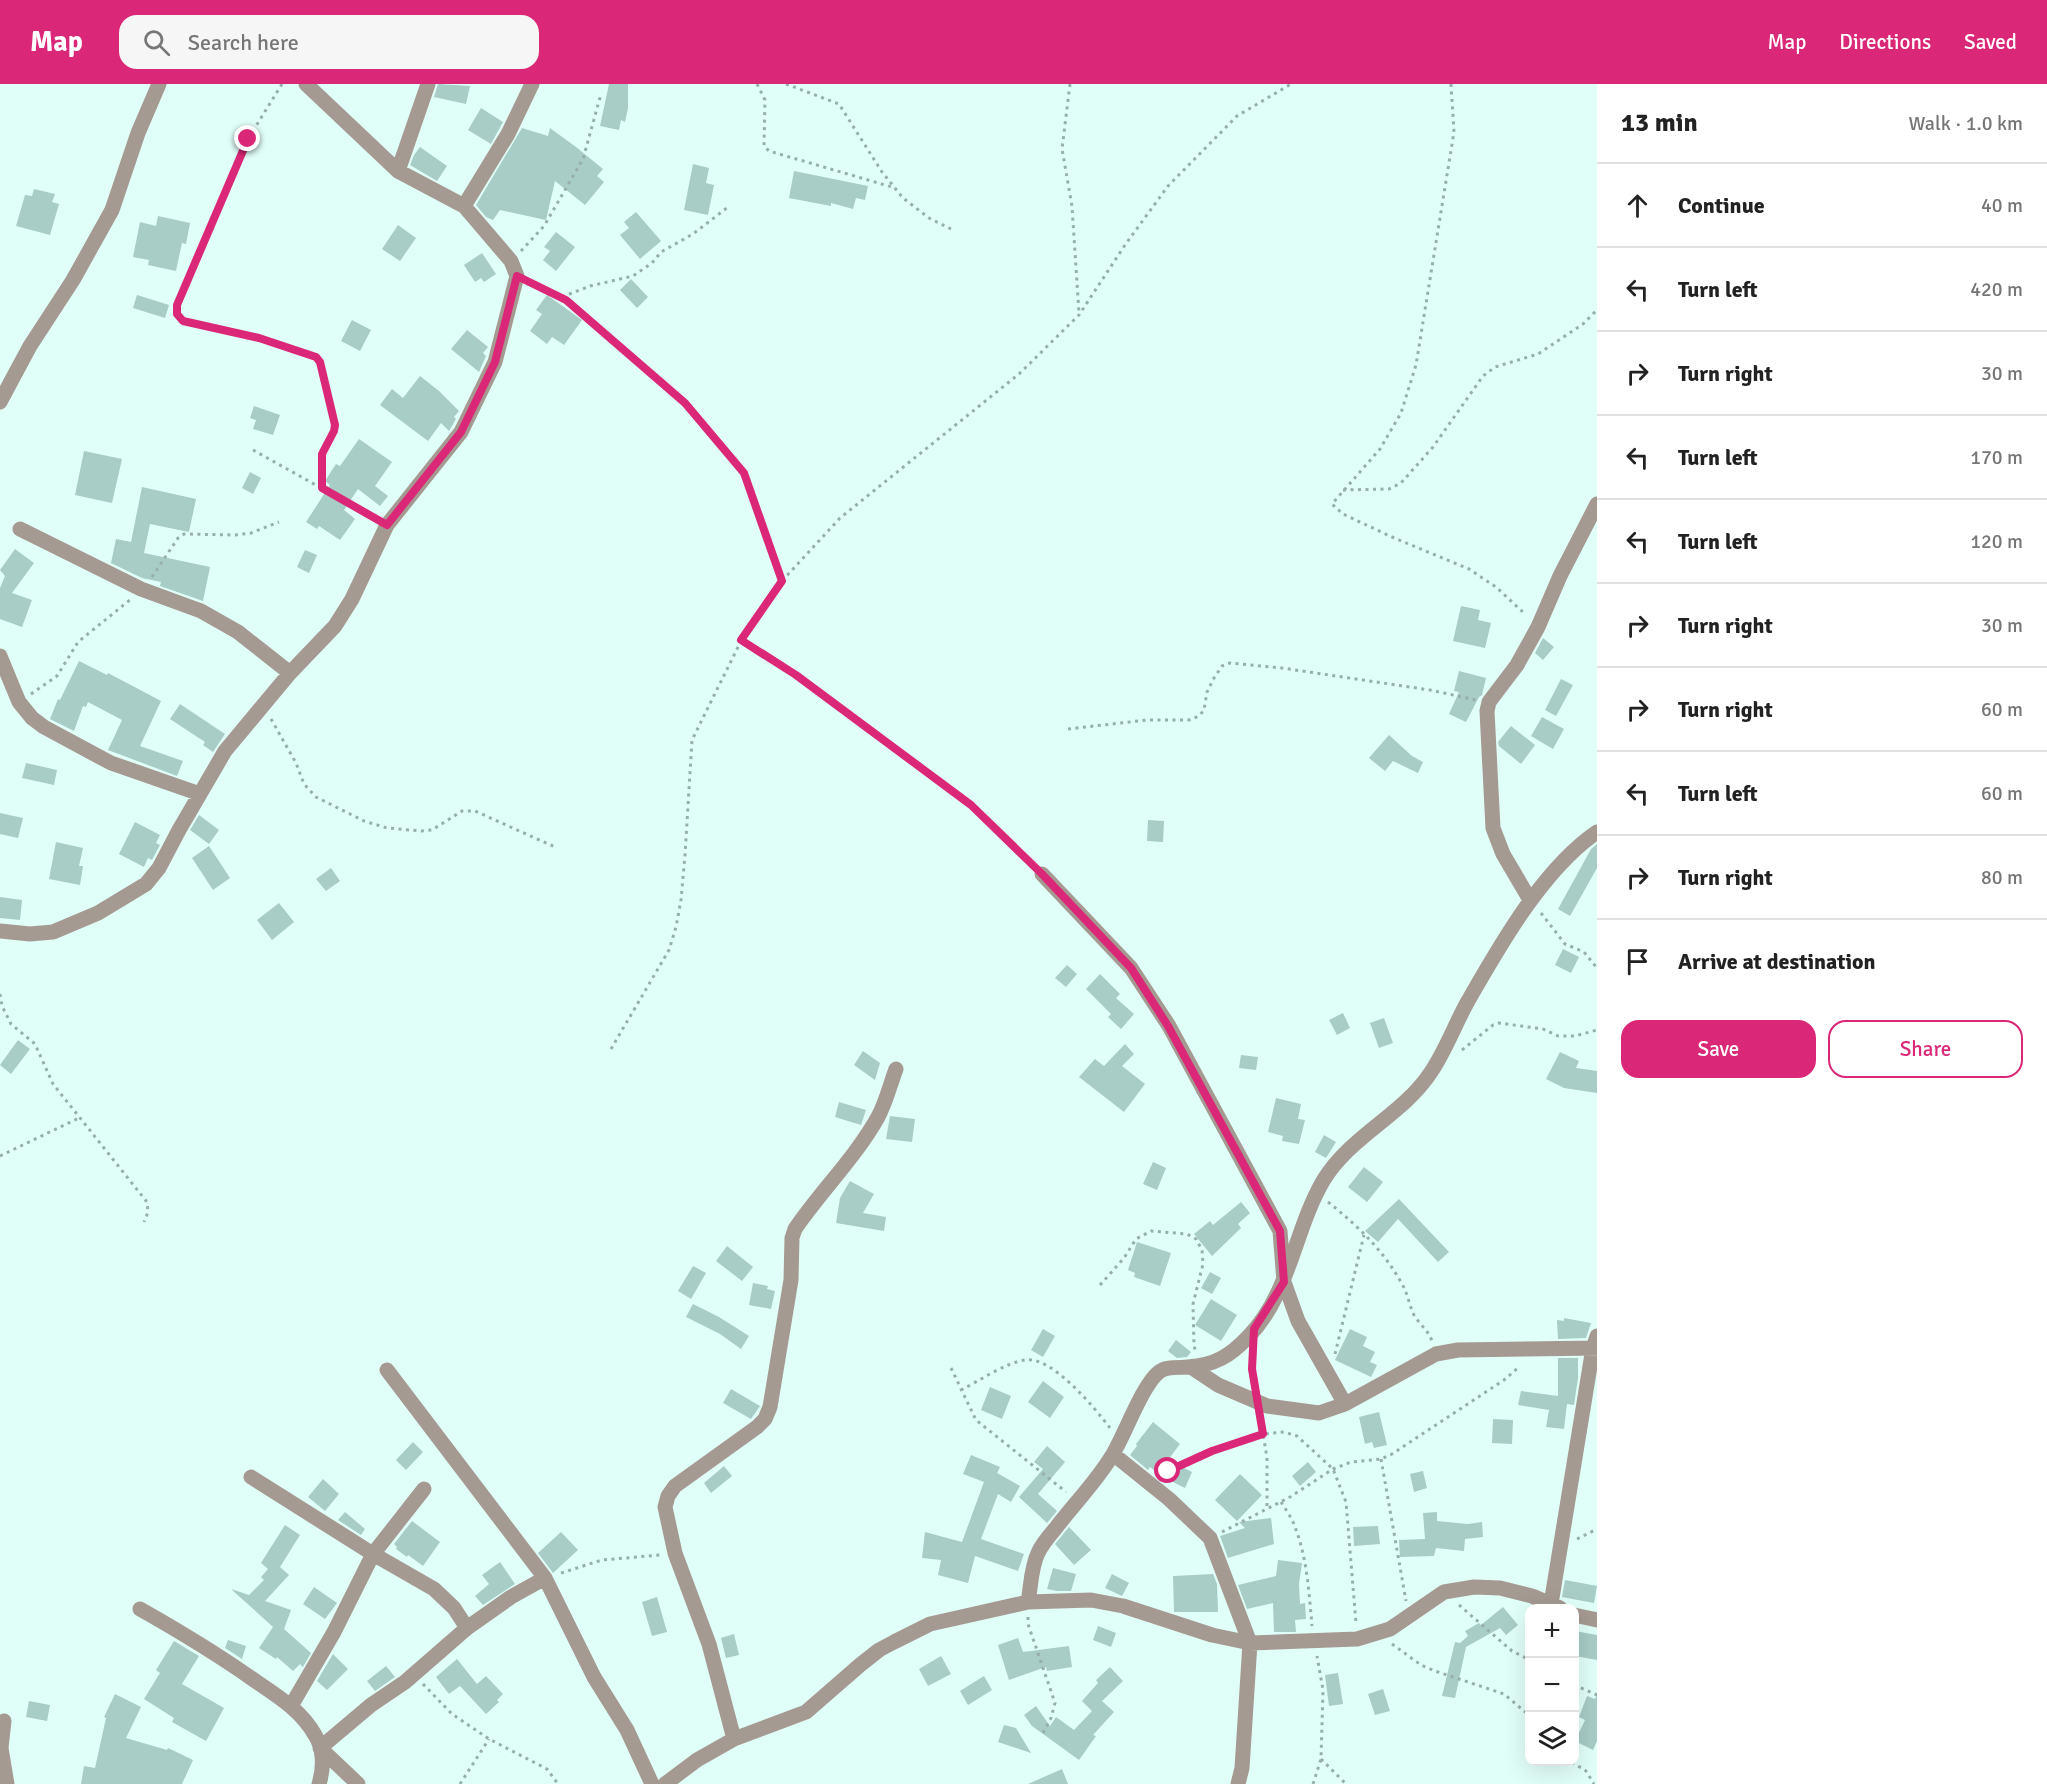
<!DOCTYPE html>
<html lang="en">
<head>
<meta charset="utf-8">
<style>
	body { margin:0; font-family:Signika,sans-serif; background:#f6f6f6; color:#222 }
	.controls { position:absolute; right:18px; bottom:18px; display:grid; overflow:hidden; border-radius:12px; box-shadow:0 6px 24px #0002 }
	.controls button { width:54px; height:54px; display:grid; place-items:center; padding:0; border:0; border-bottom:2px solid #e0e0e0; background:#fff; color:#222; font:30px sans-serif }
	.stop { position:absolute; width:18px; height:18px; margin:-14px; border:4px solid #db2777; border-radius:50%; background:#fff }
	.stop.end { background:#db2777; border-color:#fff; box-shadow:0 2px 6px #0008 }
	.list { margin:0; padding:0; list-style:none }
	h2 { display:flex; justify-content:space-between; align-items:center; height:78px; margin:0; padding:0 24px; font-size:26px }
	h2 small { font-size:20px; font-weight:400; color:#767676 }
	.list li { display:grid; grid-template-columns:39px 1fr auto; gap:18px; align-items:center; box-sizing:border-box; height:84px; padding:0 24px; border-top:2px solid #e0e0e0 }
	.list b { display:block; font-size:22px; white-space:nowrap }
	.list em { font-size:20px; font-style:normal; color:#767676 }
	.actions { display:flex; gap:12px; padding:18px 24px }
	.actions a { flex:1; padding:14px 0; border:2px solid #db2777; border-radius:18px; text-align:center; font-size:21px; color:#db2777 }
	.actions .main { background:#db2777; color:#fff }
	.icon { flex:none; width:33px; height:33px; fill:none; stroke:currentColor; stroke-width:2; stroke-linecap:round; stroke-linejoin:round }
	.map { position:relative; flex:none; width:1597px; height:1700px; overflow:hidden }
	header { display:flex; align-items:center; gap:36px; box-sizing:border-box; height:84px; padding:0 30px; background:#db2777; color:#fff }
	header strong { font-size:28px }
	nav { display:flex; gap:33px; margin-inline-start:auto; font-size:21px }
	.search { width:420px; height:54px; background:#f6f6f6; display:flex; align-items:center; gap:15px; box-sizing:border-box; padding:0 21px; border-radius:18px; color:#767676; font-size:22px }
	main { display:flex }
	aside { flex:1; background:#fff }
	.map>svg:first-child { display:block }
	.building { fill:#a8ccc6 }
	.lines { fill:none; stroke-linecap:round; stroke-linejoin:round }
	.path { stroke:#97afaa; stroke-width:3; stroke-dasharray:3 4.5; stroke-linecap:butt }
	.minor { stroke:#a59a92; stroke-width:15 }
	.route { stroke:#db2777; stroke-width:8 }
</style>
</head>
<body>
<header>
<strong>Map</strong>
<div class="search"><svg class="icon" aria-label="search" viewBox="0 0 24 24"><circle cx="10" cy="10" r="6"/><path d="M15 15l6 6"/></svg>Search here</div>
<nav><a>Map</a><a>Directions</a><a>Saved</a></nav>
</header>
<main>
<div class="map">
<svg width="1597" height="1700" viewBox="0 0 1597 1700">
	<rect width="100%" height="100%" fill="#e1fff9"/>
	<path class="building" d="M 438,0 L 470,2 L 466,20 L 434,13 Z
		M 609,0 L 628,0 L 628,24 L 625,38 L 621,36 L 619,46 L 600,42 Z
		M 481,24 L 503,38 L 491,60 L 468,46 Z
		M 522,44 L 548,52 L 550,44 L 576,63 L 603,85 L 597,92 L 604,98 L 585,121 L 555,97 L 546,136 L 500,126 L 493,136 L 486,133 L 476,121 Z
		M 420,63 L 447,82 L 437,97 L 410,81 L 414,71 Z
		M 693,80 L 709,84 L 706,99 L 714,101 L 708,131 L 684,126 Z
		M 794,87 L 868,102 L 865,116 L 856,114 L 853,125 L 831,119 L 831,122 L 789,114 Z
		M 34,105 L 55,110 L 52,118 L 59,120 L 50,151 L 16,142 L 25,111 L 32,112 Z
		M 636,128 L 661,157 L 640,175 L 620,151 L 629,144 L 624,138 Z
		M 158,132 L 190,139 L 186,160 L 182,159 L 176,187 L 148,181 L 149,176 L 133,173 L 140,138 L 156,142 Z
		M 398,141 L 416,154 L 400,177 L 382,165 Z
		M 556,148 L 575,163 L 556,187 L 543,176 L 550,167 L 544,163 Z
		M 482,169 L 496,190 L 484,198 L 481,194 L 475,198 L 464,181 Z
		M 631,195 L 648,213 L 637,224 L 620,206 Z
		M 137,211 L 169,221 L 165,234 L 133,224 Z
		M 547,211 L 582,236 L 564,261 L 552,253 L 547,260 L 530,247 L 542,230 L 536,226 Z
		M 352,236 L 371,246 L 360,267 L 341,257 Z
		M 467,246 L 488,263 L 483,269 L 486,272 L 479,288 L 451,265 Z
		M 420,292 L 439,307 L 459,327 L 454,333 L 456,335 L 449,347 L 441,339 L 428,357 L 380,321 L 392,305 L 403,314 Z
		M 254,322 L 280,331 L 273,351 L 253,345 L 256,336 L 250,334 Z
		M 359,355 L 392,378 L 375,402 L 388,412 L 380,422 L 358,405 L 344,426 L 355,435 L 340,456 L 319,442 L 317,445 L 306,438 L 330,401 L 325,397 L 336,380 L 340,382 Z
		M 84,367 L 122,375 L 112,419 L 75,411 Z
		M 250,388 L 261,394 L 253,410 L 242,404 Z
		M 142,403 L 196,415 L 189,448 L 150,440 L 144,469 L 210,483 L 203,517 L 160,502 L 161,498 L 142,494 L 111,479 L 116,455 L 131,458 Z
		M 15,465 L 34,479 L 12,509 L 32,516 L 22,543 L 0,535 L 0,504 L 5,492 L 0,486 Z
		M 305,466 L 317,471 L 309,489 L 297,483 Z
		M 1461,522 L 1480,526 L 1478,536 L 1491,539 L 1485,564 L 1453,557 Z
		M 1543,554 L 1554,563 L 1543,576 L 1535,569 Z
		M 79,577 L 107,591 L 108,589 L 161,617 L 140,662 L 183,677 L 177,692 L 108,666 L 122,636 L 88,618 L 86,623 L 83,622 L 74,647 L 50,635 L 58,615 L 60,616 Z
		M 1459,587 L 1486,594 L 1482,611 L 1479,613 L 1466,638 L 1449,630 L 1459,608 L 1454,607 Z
		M 1561,595 L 1573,601 L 1556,632 L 1545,626 Z
		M 180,620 L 225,650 L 213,668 L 203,661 L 205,658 L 170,635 Z
		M 1542,633 L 1564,645 L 1553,665 L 1531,652 Z
		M 1511,642 L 1535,661 L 1521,680 L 1499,662 L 1498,658 Z
		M 1389,651 L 1412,672 L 1423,678 L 1418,689 L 1393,677 L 1385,687 L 1369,674 Z
		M 26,679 L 57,686 L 54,701 L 22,694 Z
		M 0,729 L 23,734 L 18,754 L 0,750 Z
		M 199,731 L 219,746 L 209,760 L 190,746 Z
		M 1148,736 L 1164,737 L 1163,758 L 1147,757 Z
		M 135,738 L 160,751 L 156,759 L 160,761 L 152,776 L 148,774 L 144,783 L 119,770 Z
		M 56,758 L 83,764 L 79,782 L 83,782 L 80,801 L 49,795 Z
		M 1597,760 L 1597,784 L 1570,832 L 1558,825 L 1591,765 Z
		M 209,762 L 230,794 L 213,806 L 192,774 Z
		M 331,784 L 340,797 L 326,807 L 316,795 Z
		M 0,813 L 22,816 L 20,836 L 0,834 Z
		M 279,819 L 294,838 L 272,856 L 257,836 Z
		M 1563,865 L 1579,873 L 1571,889 L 1555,881 Z
		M 1067,881 L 1077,890 L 1066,903 L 1055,894 Z
		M 1100,890 L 1120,910 L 1116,914 L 1134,930 L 1121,945 L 1108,933 L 1111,930 L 1086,905 Z
		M 1343,929 L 1350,944 L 1337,951 L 1329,936 Z
		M 1384,934 L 1393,959 L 1379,964 L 1370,939 Z
		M 18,956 L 30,965 L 11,990 L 0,981 Z
		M 1125,960 L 1134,970 L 1122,982 L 1145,1000 L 1124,1028 L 1079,993 L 1095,975 L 1104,982 Z
		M 863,967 L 880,979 L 875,996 L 854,981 Z
		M 1560,968 L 1579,977 L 1576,984 L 1597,987 L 1597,1009 L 1564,1004 L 1546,995 Z
		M 1241,971 L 1258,973 L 1256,986 L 1239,984 Z
		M 1276,1014 L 1301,1020 L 1298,1035 L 1305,1036 L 1299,1060 L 1282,1057 L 1283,1052 L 1268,1048 Z
		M 839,1018 L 866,1026 L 861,1041 L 835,1033 Z
		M 890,1032 L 915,1035 L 912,1058 L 886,1055 Z
		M 1324,1051 L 1336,1058 L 1326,1074 L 1315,1068 Z
		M 1153,1078 L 1166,1084 L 1157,1106 L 1143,1100 Z
		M 1364,1083 L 1383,1098 L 1367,1118 L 1348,1103 Z
		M 850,1097 L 874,1110 L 863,1129 L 886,1133 L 884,1147 L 836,1139 L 840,1114 Z
		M 1399,1115 L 1449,1168 L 1438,1178 L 1398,1135 L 1378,1158 L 1365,1147 Z
		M 1241,1118 L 1250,1129 L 1238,1140 L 1241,1144 L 1212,1172 L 1194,1150 L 1210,1137 L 1213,1141 Z
		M 1137,1158 L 1171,1169 L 1160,1202 L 1134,1193 L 1135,1189 L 1128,1186 Z
		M 727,1162 L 753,1183 L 742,1197 L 716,1177 Z
		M 693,1182 L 706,1189 L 691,1215 L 678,1207 Z
		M 1210,1188 L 1221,1194 L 1212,1210 L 1201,1204 Z
		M 753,1199 L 768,1202 L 767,1205 L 775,1207 L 771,1225 L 749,1221 Z
		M 1211,1215 L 1237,1231 L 1221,1257 L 1195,1241 Z
		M 693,1220 L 719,1233 L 749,1252 L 741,1265 L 720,1250 L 686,1233 Z
		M 1564,1234 L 1591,1239 L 1586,1254 L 1558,1255 L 1557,1236 L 1564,1237 Z
		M 1043,1245 L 1055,1252 L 1043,1273 L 1031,1266 Z
		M 1350,1245 L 1367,1253 L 1363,1262 L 1375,1268 L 1370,1278 L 1377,1281 L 1371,1293 L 1335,1276 Z
		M 1176,1256 L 1191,1268 L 1187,1273 L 1177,1274 L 1168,1267 Z
		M 1558,1274 L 1578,1274 L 1578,1294 L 1574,1321 L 1567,1320 L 1564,1345 L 1546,1343 L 1549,1326 L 1518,1321 L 1521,1307 L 1558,1312 Z
		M 1043,1297 L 1064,1313 L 1050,1334 L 1028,1318 Z
		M 990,1303 L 1011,1312 L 1002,1335 L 981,1326 Z
		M 731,1305 L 760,1322 L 751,1335 L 723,1319 Z
		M 1379,1328 L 1387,1361 L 1374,1364 L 1372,1358 L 1365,1360 L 1359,1333 Z
		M 1493,1335 L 1513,1336 L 1512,1360 L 1492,1359 Z
		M 1153,1338 L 1180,1360 L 1168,1376 L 1192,1388 L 1185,1404 L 1163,1393 L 1150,1383 L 1148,1386 L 1130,1371 L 1137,1362 L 1136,1360 Z
		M 413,1358 L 423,1368 L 406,1386 L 396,1376 Z
		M 1047,1362 L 1065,1378 L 1038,1410 L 1057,1427 L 1047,1439 L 1019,1413 L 1043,1385 L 1034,1378 Z
		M 971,1371 L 1000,1383 L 997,1389 L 1020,1402 L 1011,1418 L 998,1410 L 981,1455 L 1024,1470 L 1018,1487 L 975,1472 L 968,1499 L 938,1491 L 941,1476 L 922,1474 L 925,1448 L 962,1458 L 984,1398 L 963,1390 Z
		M 1308,1378 L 1316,1388 L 1300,1402 L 1292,1392 Z
		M 724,1382 L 732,1392 L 711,1409 L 704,1399 Z
		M 1423,1387 L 1427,1404 L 1414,1408 L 1410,1390 Z
		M 1240,1390 L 1262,1411 L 1237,1437 L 1215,1416 Z
		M 323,1395 L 339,1410 L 325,1427 L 308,1413 Z
		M 345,1428 L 365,1445 L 361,1451 L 338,1436 Z
		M 1437,1428 L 1437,1437 L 1468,1440 L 1482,1438 L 1483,1453 L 1465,1455 L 1464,1467 L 1436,1464 L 1434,1472 L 1400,1473 L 1399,1456 L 1425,1455 L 1423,1429 Z
		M 1271,1434 L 1274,1460 L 1228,1474 L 1220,1452 L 1245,1444 L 1239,1438 Z
		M 412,1437 L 440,1458 L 423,1482 L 408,1471 L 407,1473 L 396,1465 L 397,1463 L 394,1460 Z
		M 285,1441 L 300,1451 L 280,1483 L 289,1491 L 265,1517 L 291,1526 L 284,1545 L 311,1569 L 303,1583 L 300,1580 L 293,1587 L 277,1573 L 276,1575 L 259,1564 L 273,1543 L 231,1505 L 249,1511 L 264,1496 L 261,1493 L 268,1485 L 261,1479 Z
		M 1378,1442 L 1380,1460 L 1354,1462 L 1353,1443 Z
		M 1069,1443 L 1091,1466 L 1074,1481 L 1055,1460 Z
		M 561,1448 L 578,1466 L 553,1489 L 538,1469 Z
		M 1278,1476 L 1302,1479 L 1299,1500 L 1300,1520 L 1305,1519 L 1306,1535 L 1295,1536 L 1296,1548 L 1274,1548 L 1273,1519 L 1247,1525 L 1238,1501 L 1276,1492 Z
		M 500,1478 L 515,1500 L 483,1521 L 475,1512 L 489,1500 L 482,1491 Z
		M 1053,1484 L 1076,1490 L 1071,1507 L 1057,1507 L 1047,1505 Z
		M 1112,1490 L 1129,1499 L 1122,1512 L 1105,1504 Z
		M 1213,1490 L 1217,1500 L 1218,1528 L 1174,1528 L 1173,1492 Z
		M 1565,1496 L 1597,1502 L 1594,1519 L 1562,1513 Z
		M 314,1503 L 337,1519 L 325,1535 L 303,1520 Z
		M 657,1513 L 667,1548 L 652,1552 L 642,1518 Z
		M 1503,1523 L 1518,1541 L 1506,1551 L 1500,1544 L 1466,1563 L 1455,1614 L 1442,1612 L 1455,1558 L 1460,1559 L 1468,1552 L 1465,1547 L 1479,1539 L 1481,1541 Z
		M 1098,1542 L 1116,1549 L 1111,1563 L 1093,1556 Z
		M 1575,1547 L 1597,1551 L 1597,1576 L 1575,1572 Z
		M 734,1550 L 739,1571 L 726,1574 L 721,1554 Z
		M 1018,1554 L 1023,1568 L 1069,1562 L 1072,1583 L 1047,1587 L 1046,1583 L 1009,1596 L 998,1561 Z
		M 228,1556 L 246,1562 L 242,1575 L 225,1564 Z
		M 174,1557 L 199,1572 L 182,1600 L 224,1624 L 206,1657 L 172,1638 L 174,1634 L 144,1615 L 160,1589 L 156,1586 Z
		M 333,1570 L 348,1585 L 327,1606 L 317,1597 Z
		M 941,1572 L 951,1590 L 928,1602 L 919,1585 Z
		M 457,1575 L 477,1600 L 486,1592 L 503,1610 L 497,1616 L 499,1618 L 486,1630 L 460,1602 L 449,1610 L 436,1593 Z
		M 386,1582 L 395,1593 L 375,1607 L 367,1597 Z
		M 1110,1583 L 1123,1597 L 1102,1617 L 1114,1628 L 1093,1651 L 1096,1652 L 1079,1676 L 1032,1642 L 1024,1631 L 1036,1622 L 1050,1642 L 1056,1633 L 1074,1646 L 1092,1627 L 1082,1617 L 1098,1599 L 1096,1596 Z
		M 1338,1589 L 1343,1620 L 1329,1622 L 1325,1591 Z
		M 984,1592 L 992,1606 L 968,1621 L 960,1607 Z
		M 1383,1605 L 1390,1627 L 1375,1631 L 1368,1610 Z
		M 115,1610 L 141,1623 L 126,1654 L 167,1666 L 168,1664 L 193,1676 L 182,1700 L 81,1700 L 84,1682 L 95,1684 L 106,1634 L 104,1633 Z
		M 1597,1610 L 1597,1657 L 1593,1666 L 1575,1657 L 1585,1636 L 1579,1633 L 1587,1612 L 1595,1615 Z
		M 29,1617 L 50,1621 L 47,1637 L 26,1633 Z
		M 1004,1641 L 1016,1644 L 1031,1669 L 998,1658 Z
		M 1062,1685 L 1068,1700 L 1028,1700 Z"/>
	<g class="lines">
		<path class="path" d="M 282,0 L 248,55 L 177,221 L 177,230 L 183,237 L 259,254 L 316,273 L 320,278 L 335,341 L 334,347 L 322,370 L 322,404
			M 757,0 L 765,16 L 764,62 L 769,67 L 892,103
			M 786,0 L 839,20 L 882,88 L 903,114 L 929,134 L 951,145
			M 1070,0 L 1062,65 L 1072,122 L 1079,229
			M 1451,0 L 1454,48 L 1416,281 L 1401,329 L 1380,365 L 1332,420 L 1343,430 L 1392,453 L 1469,485 L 1496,503 L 1526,531
			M 521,167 L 544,142 L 583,75 L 601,10
			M 532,199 L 566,216 L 685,319 L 744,389 L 781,497
			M 562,213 L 590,202 L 633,192 L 652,179 L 661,168 L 693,150 L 728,123
			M 253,366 L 375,434
			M 1343,406 L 1389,405 L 1401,399 L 1433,363 L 1483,292 L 1495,283 L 1538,270 L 1583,240 L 1597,226
			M 152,493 L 178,454 L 184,450 L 235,451 L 251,449 L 279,438
			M 741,557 L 797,591 L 971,721 L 1032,781
			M 31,610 L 57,592 L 78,558 L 131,515
			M 271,635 L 296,679 L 304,700 L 316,713 L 364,737 L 387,744 L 421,747 L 432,746 L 462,727 L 475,727 L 555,763
			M 1068,645 L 1147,636 L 1189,636 L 1199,632 L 1204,626 L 1207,608 L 1214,594 L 1222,582 L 1230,579 L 1282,584 L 1430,606 L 1476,616
			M 1541,829 L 1565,860 L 1584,868 L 1597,884
			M 0,910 L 2,922 L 11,940 L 35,960 L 53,1000 L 147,1118 L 148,1128 L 144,1138
			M 611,965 L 669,866 L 676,843 L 681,816 L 685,771 L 692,656 L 741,557 L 782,497 L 840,434 L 1019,290 L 1079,231 L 1125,161 L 1168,102 L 1237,32 L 1291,0
			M 1462,966 L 1493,941 L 1499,939 L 1543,945 L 1558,952 L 1575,952 L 1597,946
			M 0,1072 L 79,1034
			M 1328,1118 C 1358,1142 1384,1167 1402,1200 C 1408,1210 1409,1221 1414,1231 C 1420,1241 1428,1246 1432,1257
			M 1100,1201 L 1124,1174 L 1136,1155 L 1151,1147 L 1187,1150 L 1196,1155 L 1202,1166 L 1203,1180 L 1193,1220 L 1194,1262 L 1196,1268
			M 1335,1270 L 1364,1151
			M 1253,1271 L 1255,1300
			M 951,1284 L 976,1336 L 1066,1408
			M 961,1306 C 979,1297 1005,1279 1025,1276 C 1051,1271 1095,1324 1110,1344
			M 1261,1337 L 1267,1374 L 1267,1424
			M 1381,1375 L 1406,1517
			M 1161,1390 L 1212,1367 L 1263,1350 L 1284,1348 L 1297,1352 L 1333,1385 L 1346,1418 L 1356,1539
			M 1281,1418 C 1286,1426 1292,1434 1295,1443 C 1307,1474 1309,1508 1312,1542
			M 1222,1448 L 1290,1413 L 1333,1385 L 1351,1378 L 1381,1375 L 1392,1370 L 1504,1296 L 1520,1282
			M 1577,1455 L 1597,1445
			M 561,1489 L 602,1476 L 660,1471
			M 1459,1521 L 1512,1567 L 1530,1576
			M 1028,1533 L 1028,1540 L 1055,1619 L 1051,1634 L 1041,1653
			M 1392,1560 L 1421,1581 L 1435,1587 L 1504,1610 L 1530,1632
			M 423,1600 L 452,1630 L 489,1655 L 547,1685 L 558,1700
			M 1574,1601 L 1597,1611
			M 1321,1675 L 1346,1700
			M 1572,1678 L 1586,1687 L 1594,1700
			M 460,1700 L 489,1655
			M 1313,1700 L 1321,1675 L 1323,1606 L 1317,1572"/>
		<path class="minor" d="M 398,87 L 428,0
			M 464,122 L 508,50 L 532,0
			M 0,318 L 30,262 L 73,196 L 112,126 L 138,49 L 159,0
			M 20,445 L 141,505 L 201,527 L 238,548 L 290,589
			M 0,572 L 19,618 L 32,634 L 44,643 L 111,679 L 200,710
			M 1042,790 L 1131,884 L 1169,942 L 1280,1147 L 1284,1198 L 1298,1237 L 1345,1320
			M 1530,816 L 1503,770 L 1493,744 L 1487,627 L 1489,618 L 1517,581 L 1538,543 L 1560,492 L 1597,420
			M 0,847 L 30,850 L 53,848 L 98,829 L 146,800 L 159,784 L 179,746 L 225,667 L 290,589 L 335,542 L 352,515 L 387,441 L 461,348 L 495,278 L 517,192 L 511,177 L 464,122 L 398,87 L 306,0
			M 1191,1283 L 1218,1301 L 1267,1322 L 1319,1329 L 1345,1320 L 1436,1270 L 1458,1266 L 1597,1264
			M 387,1286 L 545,1494 L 594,1593 L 627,1646 L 652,1700
			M 1113,1370 L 1169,1415 L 1210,1454 L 1250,1559 L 1242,1684 L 1238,1700
			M 251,1393 L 373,1470 L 434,1505 L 454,1524 L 467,1544
			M 1028,1518 C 1031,1502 1031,1483 1038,1469 C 1042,1460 1049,1452 1055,1445 C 1074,1420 1097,1397 1113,1370 C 1125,1350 1143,1300 1159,1288 C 1166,1282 1180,1284 1188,1283 C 1215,1281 1230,1272 1248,1253 C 1290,1210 1294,1147 1323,1097 C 1350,1052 1403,1031 1431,988 C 1446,966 1455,940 1468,917 C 1500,861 1543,785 1597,748
			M 1551,1520 L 1593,1264 L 1597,1252
			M 140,1525 C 179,1547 217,1570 254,1596 C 276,1611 301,1626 315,1651 C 324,1665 324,1684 319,1700
			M 1574,1531 L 1597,1536
			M 291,1622 L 334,1548 L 373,1470 L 424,1405
			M 4,1637 L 1,1664 L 7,1700
			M 734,1655 L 709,1560 L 675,1469 L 665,1423 L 668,1412 L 675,1402 L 757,1343 L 765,1335 L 770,1323 L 791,1196 L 792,1154 L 795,1145 C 821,1107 855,1074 878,1033 C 886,1018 890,1001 896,985
			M 358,1700 L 320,1664 L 371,1621 L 405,1598 L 467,1544 L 511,1513 L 545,1494
			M 665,1700 L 697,1676 L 734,1655 L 806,1628 L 860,1581 L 879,1566 L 894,1558 L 930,1540 L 1028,1518 L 1091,1516 L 1123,1522 L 1212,1551 L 1250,1559 L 1357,1555 L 1390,1545 L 1444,1508 L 1474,1503 L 1500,1504 L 1532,1512 L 1560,1524"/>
	</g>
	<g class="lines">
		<path class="route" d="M 248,55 L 177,221 L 177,230 L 183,237 L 259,254 L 316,273 L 320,278 L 335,341 L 334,347 L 322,370 L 322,404 L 387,441 L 461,348 L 495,278 L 517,192 L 566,216 L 685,319 L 744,389 L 782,497 L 741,556 L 796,591 L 971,721 L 1042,790 L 1131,884 L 1168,942 L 1280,1147 L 1284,1198 L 1254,1245 L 1252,1285 L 1263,1350 L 1212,1367 L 1168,1387"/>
	</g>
</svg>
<div class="controls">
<button>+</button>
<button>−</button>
<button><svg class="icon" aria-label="layers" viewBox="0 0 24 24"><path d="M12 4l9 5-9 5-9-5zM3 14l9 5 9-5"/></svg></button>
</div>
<div class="stop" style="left:1168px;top:1387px"></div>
<div class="stop end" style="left:248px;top:55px"></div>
</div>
<aside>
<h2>13 min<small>Walk · 1.0 km</small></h2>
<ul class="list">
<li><svg class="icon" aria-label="ahead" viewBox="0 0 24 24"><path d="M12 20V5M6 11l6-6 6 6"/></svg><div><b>Continue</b></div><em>40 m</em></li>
<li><svg class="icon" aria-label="left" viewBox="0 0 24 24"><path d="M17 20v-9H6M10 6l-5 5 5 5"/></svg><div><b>Turn left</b></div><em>420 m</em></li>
<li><svg class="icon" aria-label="right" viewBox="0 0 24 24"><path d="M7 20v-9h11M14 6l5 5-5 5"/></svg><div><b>Turn right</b></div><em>30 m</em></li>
<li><svg class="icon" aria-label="left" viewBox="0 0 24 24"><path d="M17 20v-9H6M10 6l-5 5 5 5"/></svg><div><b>Turn left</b></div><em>170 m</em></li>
<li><svg class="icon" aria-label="left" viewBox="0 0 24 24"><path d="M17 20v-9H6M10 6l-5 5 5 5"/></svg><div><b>Turn left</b></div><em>120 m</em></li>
<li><svg class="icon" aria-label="right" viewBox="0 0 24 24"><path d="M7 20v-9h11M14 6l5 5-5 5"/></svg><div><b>Turn right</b></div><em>30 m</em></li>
<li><svg class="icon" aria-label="right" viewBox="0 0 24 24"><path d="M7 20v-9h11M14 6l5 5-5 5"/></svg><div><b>Turn right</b></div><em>60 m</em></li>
<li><svg class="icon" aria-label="left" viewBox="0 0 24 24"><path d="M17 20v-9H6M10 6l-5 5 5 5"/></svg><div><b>Turn left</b></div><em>60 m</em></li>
<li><svg class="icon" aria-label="right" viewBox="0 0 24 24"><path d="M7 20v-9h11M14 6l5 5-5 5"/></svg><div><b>Turn right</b></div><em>80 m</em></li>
<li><svg class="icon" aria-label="arrive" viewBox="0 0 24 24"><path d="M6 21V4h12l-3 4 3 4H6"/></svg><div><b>Arrive at destination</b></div></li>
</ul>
<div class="actions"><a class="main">Save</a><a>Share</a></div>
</aside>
</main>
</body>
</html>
